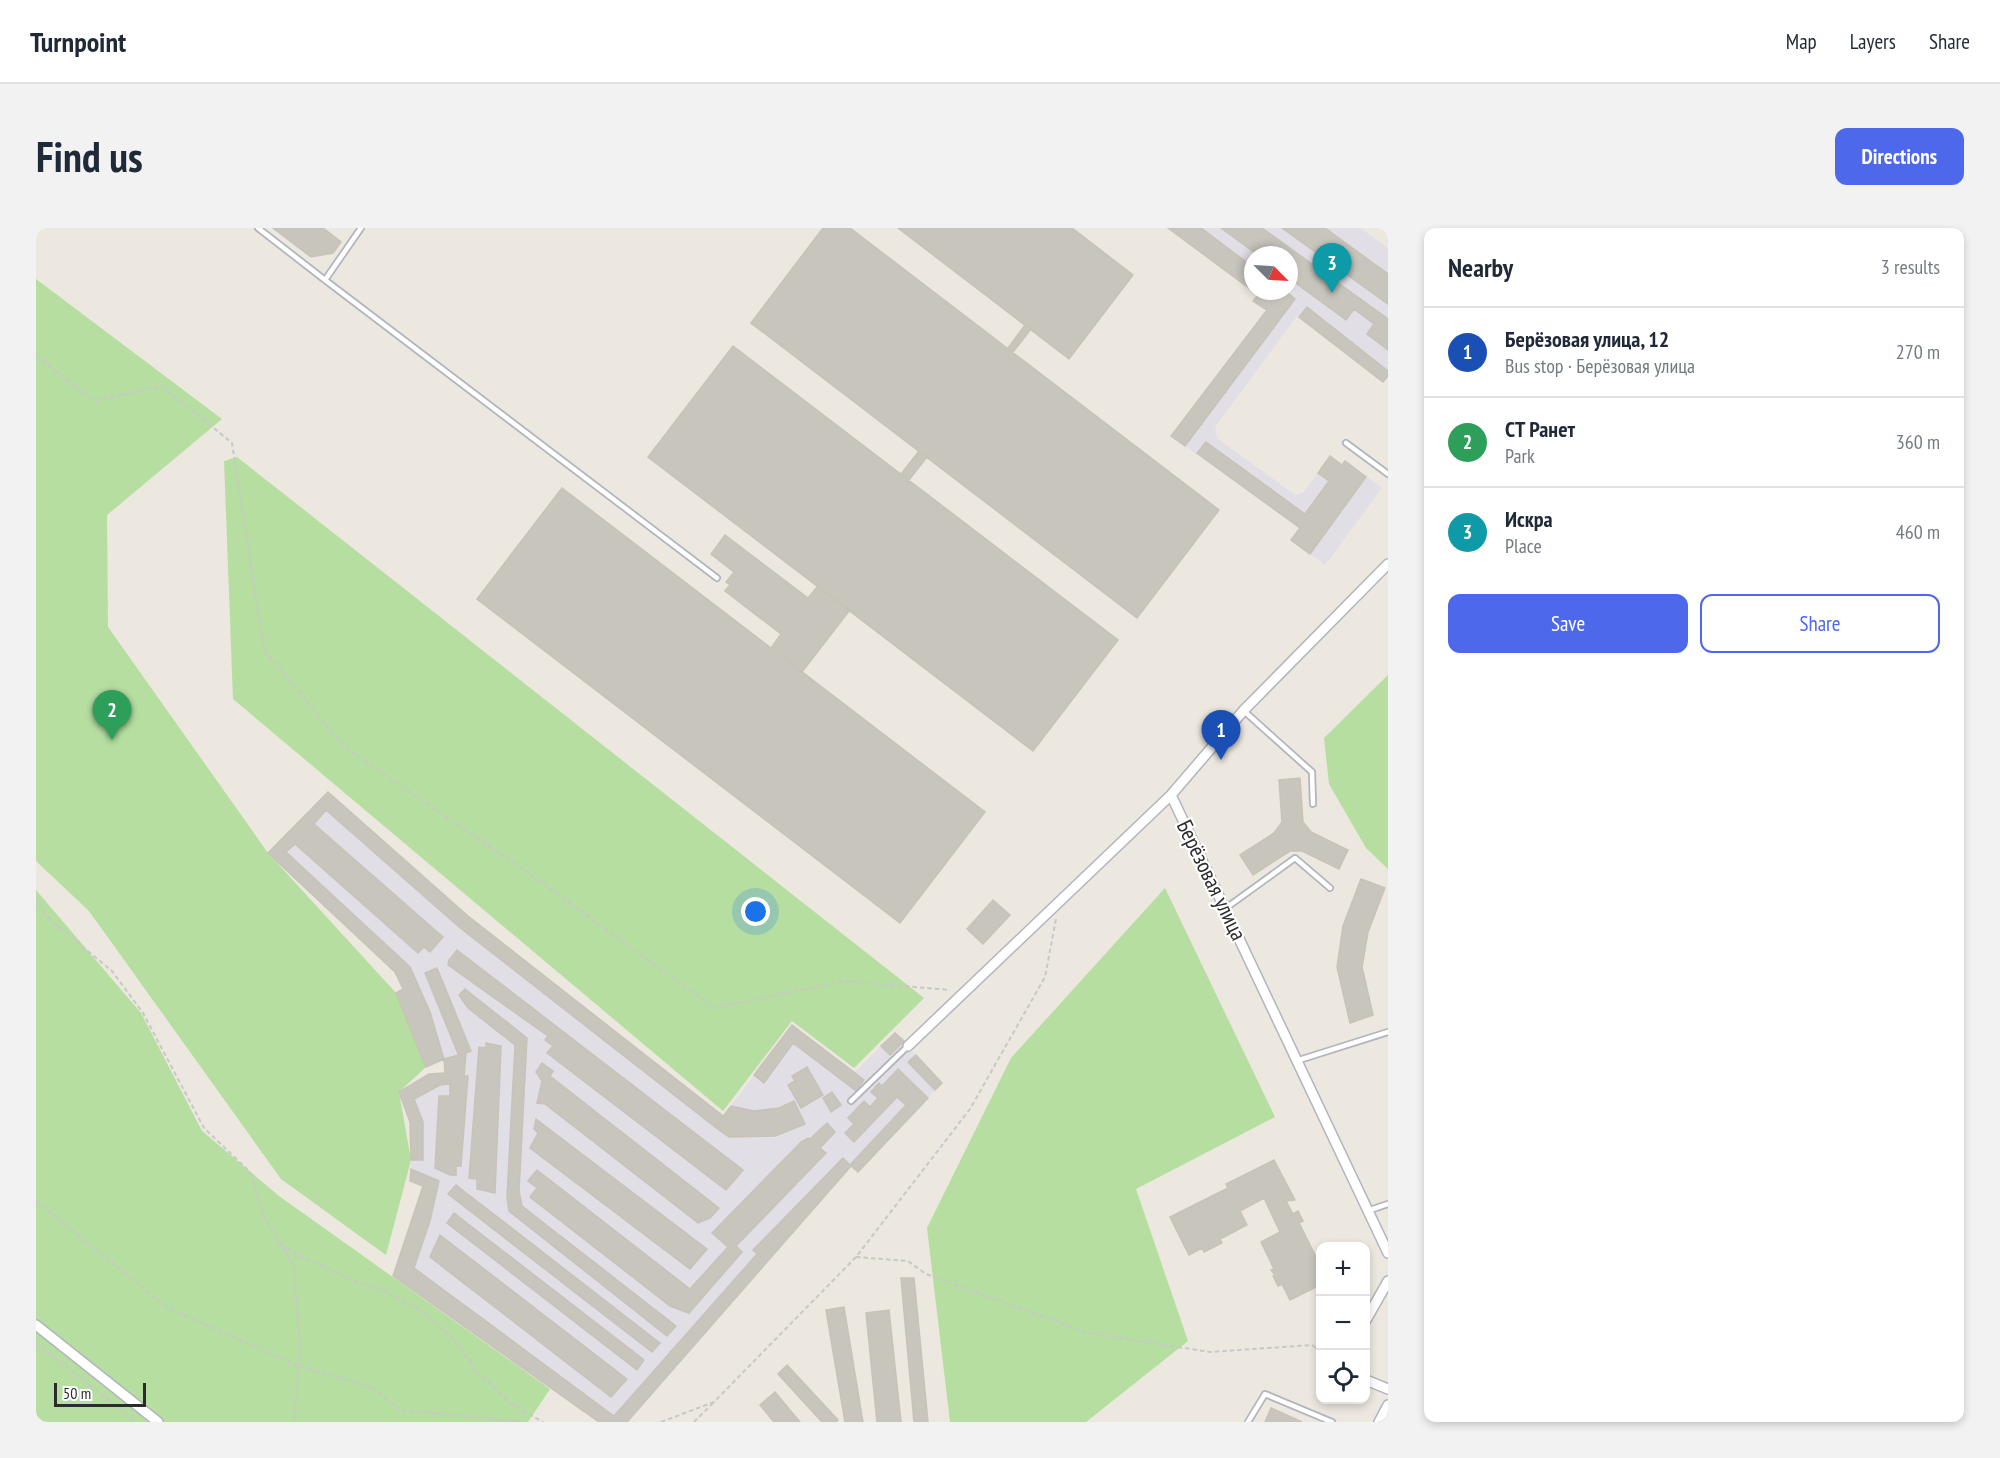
<!DOCTYPE html>
<html lang="en">
<head>
<meta charset="utf-8">
<style>
	body { margin:0; font-family:"PT Sans Narrow",sans-serif; background:#f2f2f3; color:#1f2937 }
	.controls { position:absolute; right:18px; bottom:18px; display:grid; overflow:hidden; border-radius:12px; box-shadow:0 3px 9px #0003 }
	.controls button { width:54px; height:54px; display:grid; place-items:center; padding:0; border:0; border-bottom:2px solid #e0e1e3; background:#fff; color:#1f2937; font:30px sans-serif }
	.compass { position:absolute; left:1208px; top:18px; width:54px; height:54px; border-radius:50%; background:#fff; box-shadow:0 3px 9px #0003; rotate:114deg }
	.scale { position:absolute; left:18px; bottom:15px; width:92px; box-sizing:border-box; padding-left:6px; border:3px solid #2c2c2c; border-top:0; font-size:16px; line-height:21px; white-space:nowrap; color:#2c2c2c; -webkit-text-stroke:4px #fff; paint-order:stroke }
	.you { position:absolute; left:720px; top:684px; width:21px; height:21px; margin:-15px; border:4px solid #fff; border-radius:50%; background:#1a73e8; box-shadow:0 0 0 9px #1a73e833 }
	.badge { display:grid; place-items:center; width:39px; height:39px; border-radius:50%; background:#4d68eb; color:#fff; font-size:20px; font-weight:700 }
	.pin { position:absolute; translate:-50% -50px; filter:drop-shadow(0 2px 3px #0008) }
	.pin::after { content:''; position:absolute; top:32px; width:21px; height:18px; background:inherit; clip-path:polygon(0 0,100% 0,50% 100%) }
	.list { margin:0; padding:0; list-style:none }
	h2 { display:flex; justify-content:space-between; align-items:center; height:78px; margin:0; padding:0 24px; font-size:26px }
	h2 small { font-size:20px; font-weight:400; color:#747a83 }
	.list li { display:grid; grid-template-columns:39px 1fr auto; gap:18px; align-items:center; box-sizing:border-box; height:90px; padding:0 24px; border-top:2px solid #e0e1e3 }
	.list b { display:block; font-size:22px; white-space:nowrap }
	.list p { margin:0; font-size:20px; white-space:nowrap; color:#747a83 }
	.list em { font-size:20px; font-style:normal; color:#747a83 }
	.actions { display:flex; gap:12px; padding:18px 24px }
	.actions a { flex:1; padding:14px 0; border:2px solid #4d68eb; border-radius:12px; text-align:center; font-size:21px; color:#4d68eb }
	.actions .main { background:#4d68eb; color:#fff }
	.icon { flex:none; width:33px; height:33px; fill:none; stroke:currentColor; stroke-width:2; stroke-linecap:round; stroke-linejoin:round }
	.map { position:relative; flex:none; width:1352px; height:1194px; overflow:hidden; border-radius:12px }
	header { display:flex; align-items:center; gap:36px; box-sizing:border-box; height:84px; padding:0 30px; background:#fff; border-bottom:2px solid #e0e1e3 }
	header strong { font-size:28px }
	nav { display:flex; gap:33px; margin-inline-start:auto; font-size:21px }
	.intro { display:flex; align-items:center; justify-content:space-between; box-sizing:border-box; height:144px; padding:0 36px }
	h1 { margin:0; font-size:42px }
	.button { padding:15px 27px; border-radius:12px; background:#4d68eb; color:#fff; font-size:21px; font-weight:700 }
	main { display:flex; gap:36px; padding:0 36px }
	aside { flex:1; background:#fff; border-radius:12px; box-shadow:0 3px 9px #0003 }
	.map>svg:first-child { display:block }
	.industrial { fill:#e1dfe5 }
	.green { fill:#b5dea0 }
	.building { fill:#c8c5bd; stroke:#c8c2b9; stroke-width:1.5 }
	.lines { fill:none; stroke-linecap:round; stroke-linejoin:round }
	.lane-casing { stroke:#b2b5be; stroke-width:8 }
	.street-casing { stroke:#b2b5be; stroke-width:12 }
	.path { stroke:#c8c8c8; stroke-width:2; stroke-dasharray:4.5 3; stroke-linecap:butt }
	.lane { stroke:#fff; stroke-width:4.5 }
	.street { stroke:#fff; stroke-width:9 }
	.labels { text-anchor:middle; dominant-baseline:central; stroke-width:4.5; stroke-linejoin:round; paint-order:stroke }
	.street-label { font-size:22px; fill:#2c2c2c; stroke:#fff }
</style>
</head>
<body>
<header>
<strong>Turnpoint</strong>
<nav><a>Map</a><a>Layers</a><a>Share</a></nav>
</header>
<div class="intro"><h1>Find us</h1><a class="button">Directions</a></div>
<main>
<div class="map">
<svg width="1352" height="1194" viewBox="0 0 1352 1194">
	<rect width="100%" height="100%" fill="#ece7df"/>
	<path class="industrial" d="M 1132,0 L 1324,0 L 1352,20 L 1352,148 L 1347,154 L 1261,88 L 1179,199 L 1181,210 L 1259,267 L 1267,265 L 1294,228 L 1306,237 L 1309,233 L 1346,260 L 1289,337 L 1255,312 L 1263,300 L 1135,208 L 1230,82 L 1217,73 L 1222,67 L 1217,63 L 1253,63 L 1253,27 L 1217,27 L 1217,63 Z
		M 292,564 L 432,688 L 687,888 L 756,797 L 819,844 L 859,805 L 906,855 L 822,944 L 815,938 L 591,1194 L 563,1194 L 357,1048 L 387,958 L 375,941 L 374,894 L 363,864 L 393,846 L 409,845 L 408,831 L 390,839 L 360,765 L 367,761 L 359,744 L 232,625 Z"/>
	<path class="green" d="M 0,51 L 186,191 L 71,287 L 72,399 L 232,625 L 360,765 L 390,839 L 363,864 L 375,932 L 350,1027 L 245,951 L 53,683 L 0,633 Z
		M 201,229 L 888,770 L 818,840 L 756,793 L 687,883 L 197,471 L 188,233 Z
		M 1352,447 L 1352,641 L 1330,620 L 1293,556 L 1288,510 Z
		M 1129,660 L 1239,889 L 1100,961 L 1152,1113 L 1050,1194 L 914,1194 L 891,1000 L 975,830 Z
		M 0,662 L 105,785 L 166,903 L 243,968 L 514,1161 L 492,1194 L 0,1194 Z"/>
	<path class="building" d="M 237,0 L 287,0 L 305,14 L 297,25 L 275,29 Z
		M 787,0 L 814,0 L 1183,282 L 1101,390 L 715,95 Z
		M 862,0 L 1036,0 L 1097,47 L 1033,131 Z
		M 1132,0 L 1165,0 L 1217,39 L 1217,63 Z
		M 1185,0 L 1226,0 L 1352,91 L 1352,122 L 1331,106 L 1338,96 L 1318,81 L 1310,92 L 1253,50 L 1253,27 L 1222,27 Z
		M 1246,0 L 1289,0 L 1352,46 L 1352,76 Z
		M 1217,63 L 1249,63 L 1259,71 L 1149,218 L 1135,208 L 1231,82 L 1217,73 L 1222,67 Z
		M 1271,79 L 1352,143 L 1352,148 L 1347,154 L 1263,89 Z
		M 989,97 L 995,101 L 977,124 L 972,120 Z
		M 697,118 L 1082,412 L 997,523 L 612,229 Z
		M 1170,214 L 1269,286 L 1293,253 L 1282,245 L 1294,228 L 1306,237 L 1309,233 L 1330,249 L 1274,326 L 1255,312 L 1264,300 L 1161,225 Z
		M 883,223 L 891,229 L 873,252 L 865,246 Z
		M 526,260 L 949,584 L 864,695 L 441,371 Z
		M 689,307 L 772,370 L 782,358 L 814,382 L 766,444 L 735,420 L 745,406 L 689,363 L 694,357 L 690,354 L 698,344 L 675,326 Z
		M 1264,550 L 1267,594 L 1275,604 L 1312,622 L 1303,641 L 1266,623 L 1254,623 L 1217,647 L 1204,627 L 1238,605 L 1246,594 L 1243,552 Z
		M 292,564 L 432,688 L 687,888 L 679,899 L 423,699 L 290,582 L 278,596 L 407,709 L 394,724 L 388,719 L 382,725 L 259,616 L 250,624 L 374,739 L 394,784 L 408,831 L 390,839 L 360,765 L 367,761 L 359,744 L 232,625 Z
		M 1325,651 L 1349,660 L 1332,704 L 1326,739 L 1337,787 L 1314,795 L 1301,739 L 1307,698 Z
		M 957,672 L 974,687 L 947,716 L 931,701 Z
		M 421,722 L 707,942 L 690,962 L 511,825 L 517,818 L 509,812 L 512,808 L 412,737 L 413,732 Z
		M 401,740 L 435,823 L 423,828 L 389,745 Z
		M 429,761 L 491,810 L 483,963 L 486,978 L 640,1098 L 631,1108 L 473,983 L 471,969 L 479,817 L 432,780 L 423,767 Z
		M 756,797 L 828,852 L 820,863 L 757,815 L 728,855 L 718,847 Z
		M 859,805 L 868,813 L 854,827 L 845,818 Z
		M 450,815 L 465,818 L 459,965 L 441,961 L 441,951 L 433,950 L 443,819 L 450,820 Z
		M 430,825 L 428,848 L 432,848 L 425,938 L 420,938 L 420,947 L 414,947 L 399,940 L 403,868 L 414,868 L 414,856 L 404,857 L 378,871 L 387,894 L 387,932 L 375,932 L 374,894 L 363,864 L 393,846 L 409,845 L 408,831 Z
		M 880,827 L 906,855 L 899,862 L 872,834 Z
		M 506,835 L 517,843 L 514,848 L 683,980 L 674,990 L 662,995 L 509,876 L 501,875 L 506,853 L 500,844 Z
		M 771,839 L 787,867 L 765,880 L 752,857 L 759,853 L 756,848 Z
		M 862,841 L 892,870 L 822,944 L 814,937 L 870,877 L 861,869 L 818,914 L 809,905 L 818,896 L 812,890 L 828,873 L 834,879 L 842,870 L 835,864 L 843,855 L 846,858 Z
		M 796,864 L 805,877 L 795,884 L 787,870 Z
		M 758,873 L 769,896 L 739,908 L 693,909 L 679,899 L 695,878 L 718,883 L 743,880 Z
		M 500,891 L 671,1021 L 654,1041 L 494,920 L 502,905 L 498,901 Z
		M 791,895 L 799,904 L 784,920 L 790,925 L 700,1018 L 706,1024 L 653,1085 L 634,1078 L 494,969 L 501,960 L 492,953 L 501,942 L 654,1061 L 692,1019 L 676,1005 L 765,914 L 772,910 L 774,911 Z
		M 807,930 L 815,938 L 591,1194 L 563,1194 L 357,1048 L 387,958 L 374,953 L 375,941 L 403,953 L 394,993 L 378,1040 L 578,1188 L 721,1026 L 717,1022 Z
		M 1238,932 L 1259,972 L 1250,973 L 1257,986 L 1262,983 L 1267,993 L 1263,995 L 1284,1037 L 1284,1057 L 1254,1072 L 1246,1056 L 1242,1058 L 1237,1048 L 1239,1047 L 1235,1042 L 1238,1041 L 1225,1014 L 1244,1004 L 1228,970 L 1204,983 L 1211,997 L 1184,1011 L 1186,1015 L 1168,1024 L 1166,1020 L 1153,1027 L 1134,989 L 1192,960 L 1190,956 Z
		M 420,957 L 624,1115 L 616,1124 L 412,966 Z
		M 418,985 L 608,1132 L 601,1142 L 411,995 Z
		M 404,1007 L 591,1151 L 575,1169 L 394,1029 Z
		M 865,1050 L 878,1050 L 892,1194 L 878,1194 Z
		M 808,1079 L 827,1194 L 809,1194 L 790,1082 Z
		M 853,1082 L 865,1194 L 841,1194 L 830,1085 Z
		M 751,1137 L 802,1192 L 800,1194 L 786,1194 L 742,1146 Z
		M 739,1164 L 764,1194 L 738,1194 L 724,1177 Z
		M 1235,1180 L 1266,1194 L 1229,1194 Z"/>
	<g class="lines">
		<g class="lane-casing">
			<path id="lane" d="M 222,0 L 289,52 L 325,0
				M 289,52 L 681,350
				M 1310,215 L 1352,246
				M 1208,483 L 1276,544 L 1277,576
				M 1190,680 L 1259,630 L 1294,660
				M 1260,833 L 1352,804
				M 815,873 L 872,818
				M 1334,982 L 1352,976
				M 1212,1194 L 1229,1166 L 1296,1194"/>
		</g>
		<g class="street-casing">
			<path id="street" d="M 1135,567 L 1352,1025
				M 872,818 L 1135,567 L 1208,482 L 1352,336
				M 1330,1092 L 1352,1053
				M 0,1097 L 122,1194
				M 1330,1152 L 1352,1161
				M 1343,1194 L 1352,1177"/>
		</g>
		<path class="path" d="M 0,128 L 58,173 L 126,158 L 196,215 L 228,421 L 307,518 L 505,654 L 678,780 L 808,753 L 914,762
			M 0,670 L 11,689 L 76,743 L 107,785 L 168,900 L 214,944 L 228,989 L 258,1038 L 264,1121 L 258,1194
			M 0,973 L 132,1080 L 263,1138 L 337,1160 L 364,1182 L 488,1194
			M 245,1015 L 256,1024 L 325,1056 L 346,1062 L 384,1082 L 418,1112 L 435,1134 L 441,1146 L 452,1153 L 474,1175 L 507,1194
			M 820,1029 L 872,1033 L 890,1046 L 1052,1105 L 1174,1124 L 1276,1117 L 1284,1123
			M 0,1115 L 100,1194
			M 625,1194 L 678,1174 L 820,1029 L 934,881 L 1009,749 L 1020,691
			M 658,1194 L 677,1175"/>
		<use href="#lane" class="lane"/>
		<use href="#street" class="street"/>
	</g>
	<g class="labels">
		<g class="street-label">
			<text transform="translate(1176 652) rotate(64)">Берёзовая улица</text>
		</g>
	</g>
</svg>
<div class="controls">
<button>+</button>
<button>−</button>
<button><svg class="icon" aria-label="locate" viewBox="0 0 24 24"><circle cx="12" cy="12" r="6"/><path d="M12 2v4M12 18v4M2 12h4M18 12h4"/></svg></button>
</div>
<svg class="compass" viewBox="-18 -18 36 36"><path d="M0-13l5 13h-10z" fill="#e53935"/><path d="M0 13l5-13h-10z" fill="#747a83"/></svg>
<div class="scale">50 m</div>
<div class="you"></div>
<div class="pin badge" style="left:1185px;top:532px;background:#1a4fb4">1</div>
<div class="pin badge" style="left:76px;top:512px;background:#2e9e5b">2</div>
<div class="pin badge" style="left:1296px;top:65px;background:#0f9aa8">3</div>
</div>
<aside>
<h2>Nearby<small>3 results</small></h2>
<ul class="list">
<li><span class="badge" style="background:#1a4fb4">1</span><div><b>Берёзовая улица, 12</b><p>Bus stop · Берёзовая улица</p></div><em>270 m</em></li>
<li><span class="badge" style="background:#2e9e5b">2</span><div><b>СТ Ранет</b><p>Park</p></div><em>360 m</em></li>
<li><span class="badge" style="background:#0f9aa8">3</span><div><b>Искра</b><p>Place</p></div><em>460 m</em></li>
</ul>
<div class="actions"><a class="main">Save</a><a>Share</a></div>
</aside>
</main>
</body>
</html>
